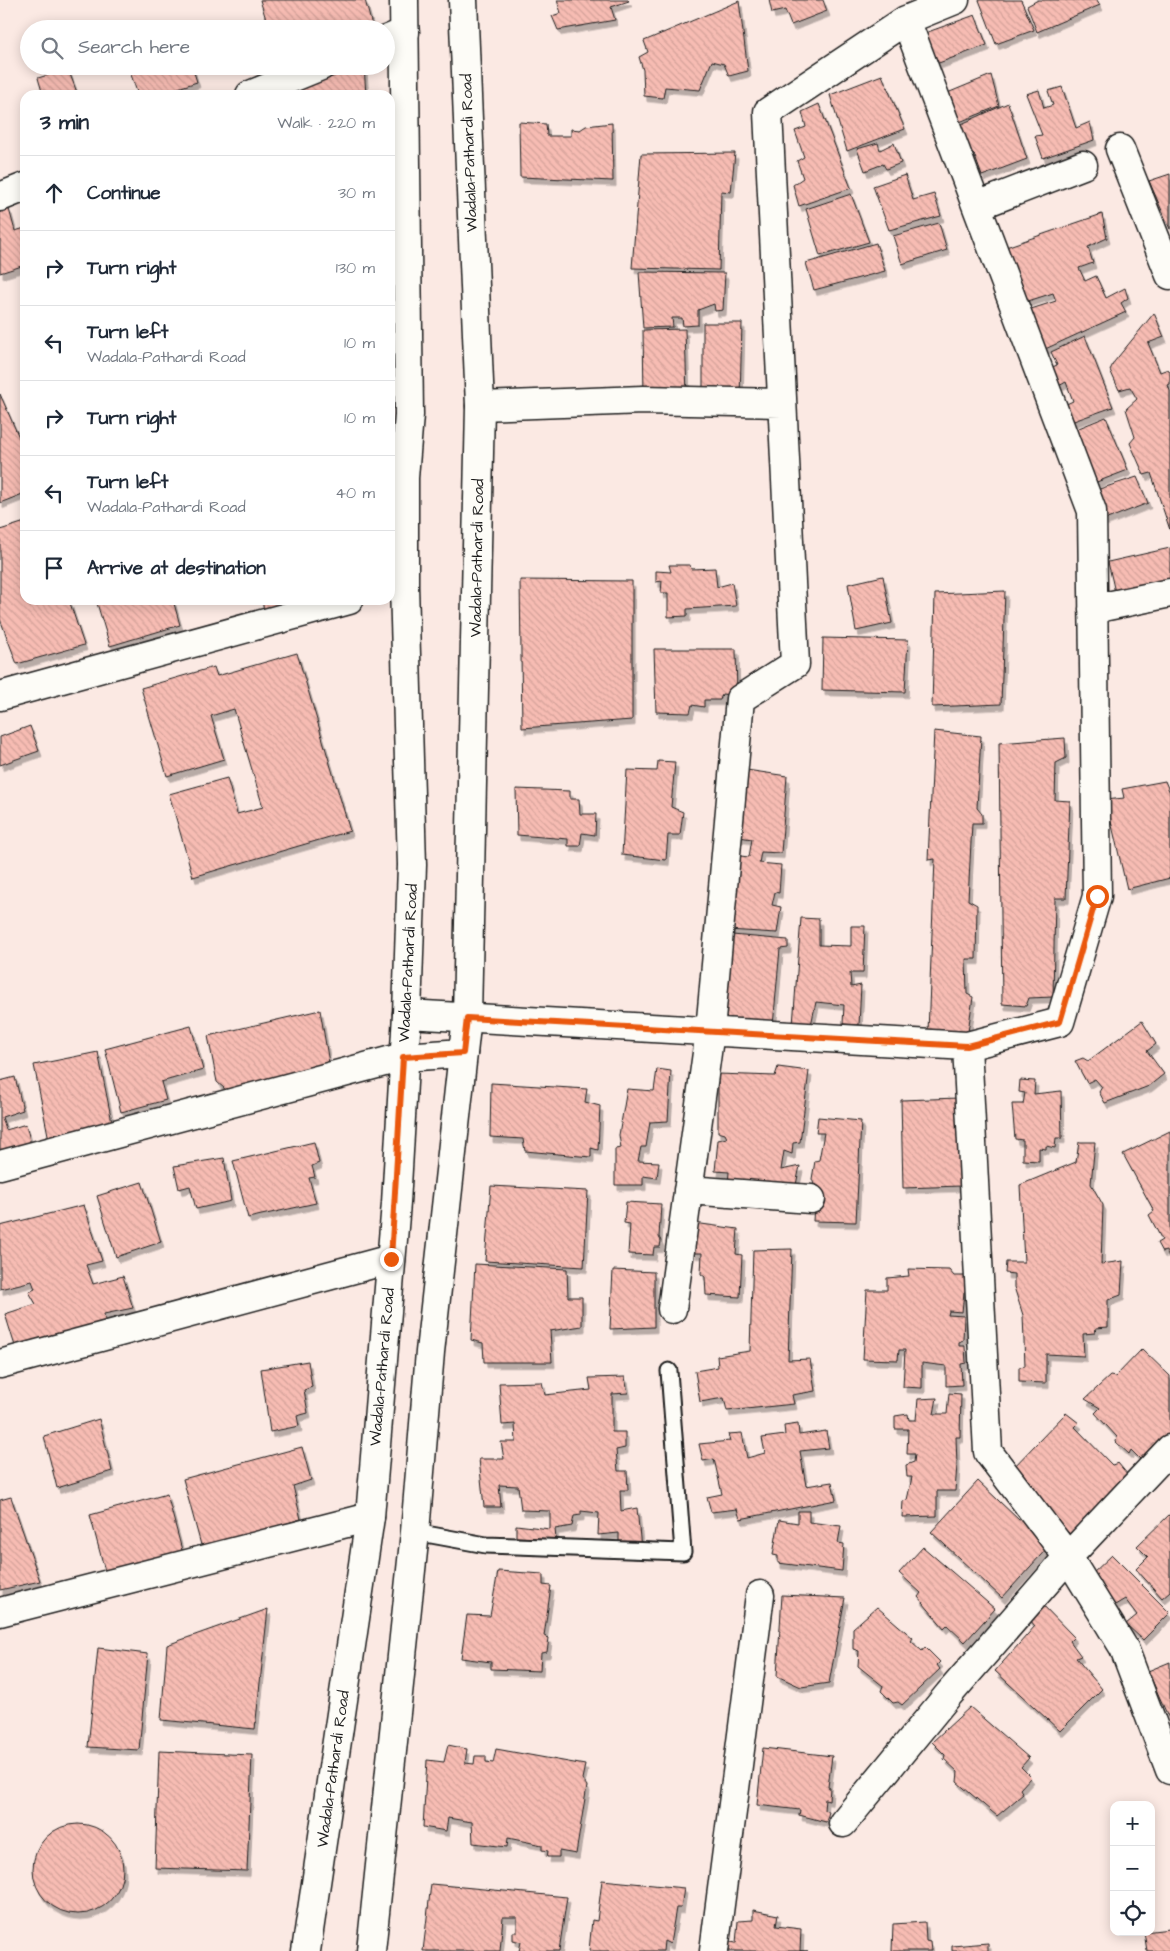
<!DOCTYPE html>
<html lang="en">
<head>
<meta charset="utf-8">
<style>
	body { margin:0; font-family:"Architects Daughter",sans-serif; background:#f6f6f7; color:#1f2937 }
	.controls { position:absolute; right:15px; bottom:15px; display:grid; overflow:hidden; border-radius:10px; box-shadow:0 2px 12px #0003 }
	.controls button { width:45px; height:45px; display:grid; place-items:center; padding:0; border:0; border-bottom:1px solid #e0e1e3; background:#fff; color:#1f2937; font:25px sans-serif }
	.stop { position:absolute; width:15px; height:15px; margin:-11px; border:4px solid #ea580c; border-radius:50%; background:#fff }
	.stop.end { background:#ea580c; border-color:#fff; box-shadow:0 1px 5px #0008 }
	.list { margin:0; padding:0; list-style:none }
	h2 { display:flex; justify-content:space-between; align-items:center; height:65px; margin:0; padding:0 20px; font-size:21px }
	h2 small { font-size:16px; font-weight:400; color:#747a83 }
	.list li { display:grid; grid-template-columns:32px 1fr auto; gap:15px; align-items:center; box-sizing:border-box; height:75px; padding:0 20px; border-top:1px solid #e0e1e3 }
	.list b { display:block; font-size:19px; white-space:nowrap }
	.list p { margin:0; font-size:16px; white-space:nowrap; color:#747a83 }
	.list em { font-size:16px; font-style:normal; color:#747a83 }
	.icon { flex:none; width:28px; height:28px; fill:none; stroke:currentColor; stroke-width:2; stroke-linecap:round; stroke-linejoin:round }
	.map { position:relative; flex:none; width:1170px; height:1951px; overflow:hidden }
	.search { position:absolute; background:#fff; box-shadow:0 2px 12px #0003; left:20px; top:20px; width:375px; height:55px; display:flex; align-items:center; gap:12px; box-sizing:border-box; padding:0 18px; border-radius:28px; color:#747a83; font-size:19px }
	.panel { position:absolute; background:#fff; box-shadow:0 2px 12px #0003; left:20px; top:90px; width:375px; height:515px; border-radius:15px }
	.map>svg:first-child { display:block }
	.building { fill:url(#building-back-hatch); stroke:#1c1c1c; filter:url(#shadow) }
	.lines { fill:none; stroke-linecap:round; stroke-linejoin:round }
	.service-casing { stroke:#1c1c1c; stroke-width:19 }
	.minor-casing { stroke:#1c1c1c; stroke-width:31 }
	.secondary-casing { stroke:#1c1c1c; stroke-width:31 }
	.service { stroke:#fdfcf7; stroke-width:15 }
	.minor { stroke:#fdfcf7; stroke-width:28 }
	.secondary { stroke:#fdfcf7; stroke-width:28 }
	.route { stroke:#ea580c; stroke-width:6 }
	.labels { text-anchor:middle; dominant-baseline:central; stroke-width:4; stroke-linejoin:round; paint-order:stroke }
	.street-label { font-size:16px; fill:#1c1c1c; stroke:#fdfcf7 }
</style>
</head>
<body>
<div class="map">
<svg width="1170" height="1951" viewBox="0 0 1170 1951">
	<defs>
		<pattern id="building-back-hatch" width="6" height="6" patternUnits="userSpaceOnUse" patternTransform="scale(1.25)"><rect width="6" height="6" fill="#f7bcb3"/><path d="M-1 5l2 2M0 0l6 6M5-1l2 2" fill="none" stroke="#d3a199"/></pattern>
		<filter id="shadow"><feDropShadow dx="3" dy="5.5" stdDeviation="0" flood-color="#0004"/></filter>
	</defs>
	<rect width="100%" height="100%" fill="#fbe9e3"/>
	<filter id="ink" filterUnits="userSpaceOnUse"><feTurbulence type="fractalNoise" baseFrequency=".02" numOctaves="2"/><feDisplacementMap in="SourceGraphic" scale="10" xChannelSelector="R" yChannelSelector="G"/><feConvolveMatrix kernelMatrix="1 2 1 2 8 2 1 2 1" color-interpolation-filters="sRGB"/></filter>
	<g filter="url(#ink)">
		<path class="building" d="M 260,0 L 365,0 L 373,29 L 269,29 Z
			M 557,0 L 628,0 L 629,1 L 611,7 L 615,20 L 558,30 L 552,16 L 561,13 Z
			M 769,0 L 823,0 L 827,11 L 791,25 L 785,10 L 772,13 Z
			M 979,0 L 1021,0 L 1034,30 L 996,44 Z
			M 1038,0 L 1097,0 L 1100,5 L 1037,32 L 1027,6 Z
			M 739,1 L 748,71 L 729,76 L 724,64 L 712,61 L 700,90 L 665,87 L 663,98 L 644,96 L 643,70 L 639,57 L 648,52 L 644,41 Z
			M 975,15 L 987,45 L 936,64 L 925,33 Z
			M 194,23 L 196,29 L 178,29 Z
			M 128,66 L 192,66 L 197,82 L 178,88 L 181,95 L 138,95 Z
			M 364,66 L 366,95 L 297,95 L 297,89 Z
			M 68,69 L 78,95 L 43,95 L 38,78 Z
			M 882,75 L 905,129 L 847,151 L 830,95 Z
			M 991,75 L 999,106 L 957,123 L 945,94 Z
			M 1062,87 L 1076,128 L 1090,122 L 1094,140 L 1043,158 L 1035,136 L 1042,135 L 1026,94 L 1039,90 L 1044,108 L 1053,105 L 1048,91 Z
			M 1008,103 L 1027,159 L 982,176 L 974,154 L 967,147 L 957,126 Z
			M 819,104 L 851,188 L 799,206 L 793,185 L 803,178 L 797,161 L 804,157 L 795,131 L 806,127 L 802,112 Z
			M 519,122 L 546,124 L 547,136 L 571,136 L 571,129 L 580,130 L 586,126 L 612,123 L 613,181 L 520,177 Z
			M 878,143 L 880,150 L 894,143 L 901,163 L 886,169 L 883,164 L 865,171 L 857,149 Z
			M 735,153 L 731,192 L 721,191 L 719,270 L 632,268 L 641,154 Z
			M 1170,174 L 1170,229 L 1149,181 Z
			M 905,175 L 913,200 L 934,194 L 941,216 L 889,230 L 873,186 Z
			M 851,194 L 869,242 L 820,256 L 806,209 Z
			M 9,209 L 15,231 L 25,228 L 25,265 L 0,273 L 0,211 Z
			M 1102,214 L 1107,238 L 1088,247 L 1093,263 L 1079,268 L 1085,281 L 1096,276 L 1106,298 L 1125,288 L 1128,298 L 1121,303 L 1126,312 L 1043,350 L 1028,310 L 1056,301 L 1053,293 L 1025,302 L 1003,248 Z
			M 939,223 L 947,250 L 902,264 L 893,236 Z
			M 876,243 L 885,271 L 814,290 L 806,263 Z
			M 639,272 L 725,273 L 723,310 L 715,311 L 714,304 L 698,310 L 698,325 L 683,326 L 682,318 L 672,318 L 673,327 L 643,328 Z
			M 1154,313 L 1164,337 L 1148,343 L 1160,372 L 1168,369 L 1170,372 L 1170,384 L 1168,385 L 1170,391 L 1170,530 L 1151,473 L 1144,475 L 1130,443 L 1135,437 L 1126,409 L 1137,399 L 1130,387 L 1119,390 L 1110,370 L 1114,362 Z
			M 703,323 L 742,323 L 740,397 L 703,397 Z
			M 685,329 L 687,397 L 644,398 L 643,330 Z
			M 1085,336 L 1113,407 L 1068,423 L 1062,406 L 1073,401 L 1066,382 L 1057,387 L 1048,369 L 1057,365 L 1051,352 Z
			M 0,394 L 25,451 L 25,493 L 0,503 Z
			M 1106,417 L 1128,470 L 1094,483 L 1069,432 Z
			M 1137,477 L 1148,503 L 1102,521 L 1090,492 Z
			M 25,522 L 25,600 L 69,600 L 84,645 L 17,664 L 0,619 L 0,530 Z
			M 1170,548 L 1170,590 L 1117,601 L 1108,562 Z
			M 669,565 L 690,565 L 691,569 L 715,568 L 717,587 L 732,583 L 736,606 L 687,609 L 687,616 L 668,617 L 668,593 L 661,593 L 662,581 L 656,582 L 656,571 L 671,572 Z
			M 883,576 L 892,623 L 856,631 L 848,584 Z
			M 520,580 L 632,581 L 632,720 L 522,728 Z
			M 1005,591 L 1001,704 L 932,707 L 935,594 Z
			M 96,600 L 173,600 L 180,625 L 110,646 Z
			M 262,600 L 306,600 L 264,611 Z
			M 823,638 L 908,640 L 905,692 L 822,690 Z
			M 654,649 L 736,649 L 737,696 L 722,694 L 720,700 L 704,700 L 704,707 L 692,705 L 690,713 L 656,712 Z
			M 297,653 L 350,831 L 193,877 L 169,794 L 227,778 L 237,814 L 263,807 L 234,709 L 211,716 L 224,759 L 167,776 L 141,688 L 214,667 L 217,676 Z
			M 30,726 L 39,751 L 0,765 L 0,737 Z
			M 934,731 L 981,736 L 977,808 L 982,814 L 982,823 L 972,823 L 968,900 L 977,905 L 976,959 L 966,959 L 967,994 L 973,997 L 968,1032 L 928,1032 L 935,859 L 928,860 Z
			M 1065,738 L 1066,758 L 1056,763 L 1055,800 L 1070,801 L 1066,898 L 1055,898 L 1053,997 L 1029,998 L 1026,1006 L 1002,1004 L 999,743 Z
			M 658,761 L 675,762 L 671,807 L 683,812 L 680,835 L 668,835 L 666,860 L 622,855 L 627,770 L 657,771 Z
			M 740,769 L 787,776 L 781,853 L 761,852 L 759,863 L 781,865 L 779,893 L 775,892 L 772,905 L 781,907 L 777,933 L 727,930 L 732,855 L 749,857 L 752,839 L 733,836 Z
			M 1165,781 L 1170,793 L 1170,878 L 1127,889 L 1106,800 L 1124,798 L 1122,789 Z
			M 516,789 L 570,791 L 570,799 L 579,799 L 580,814 L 596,814 L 595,835 L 582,833 L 580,846 L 568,846 L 568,839 L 517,835 Z
			M 801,918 L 819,919 L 819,945 L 851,946 L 851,926 L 865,926 L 863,973 L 850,973 L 851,987 L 861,985 L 859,1025 L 843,1024 L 844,1005 L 816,1002 L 811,1025 L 793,1025 Z
			M 721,934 L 788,940 L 788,948 L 780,949 L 773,1026 L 718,1022 Z
			M 320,1010 L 329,1063 L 228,1102 L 224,1088 L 217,1082 L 208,1036 Z
			M 1142,1021 L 1156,1044 L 1147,1051 L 1164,1074 L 1149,1086 L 1105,1103 L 1099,1092 L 1102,1087 L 1095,1079 L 1087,1083 L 1075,1061 L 1083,1058 L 1088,1061 Z
			M 191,1026 L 203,1070 L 161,1082 L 166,1100 L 121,1112 L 105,1049 Z
			M 98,1052 L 113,1127 L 49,1140 L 34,1065 Z
			M 778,1067 L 809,1071 L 800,1142 L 793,1143 L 792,1154 L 784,1151 L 781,1170 L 800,1166 L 794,1194 L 728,1186 L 729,1172 L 715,1171 L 718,1140 L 727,1138 L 725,1134 L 718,1132 L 718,1074 L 775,1076 Z
			M 657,1069 L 671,1071 L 668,1121 L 650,1122 L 646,1147 L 641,1147 L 638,1161 L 659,1162 L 657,1178 L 643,1176 L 643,1185 L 615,1185 L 615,1149 L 621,1148 L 619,1135 L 627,1089 L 654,1091 Z
			M 15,1077 L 23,1110 L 2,1117 L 6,1130 L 26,1124 L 32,1149 L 0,1152 L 0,1081 Z
			M 1020,1080 L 1035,1081 L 1034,1094 L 1061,1091 L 1062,1138 L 1056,1138 L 1055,1148 L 1046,1146 L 1046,1149 L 1039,1148 L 1039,1161 L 1023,1160 L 1023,1140 L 1015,1139 L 1012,1104 L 1023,1104 L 1025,1093 L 1019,1092 Z
			M 491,1083 L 587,1089 L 585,1102 L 600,1106 L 598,1150 L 591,1148 L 591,1157 L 525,1151 L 523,1139 L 490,1137 Z
			M 959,1098 L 961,1186 L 903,1188 L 901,1100 Z
			M 818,1117 L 861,1121 L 856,1222 L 813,1221 L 815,1187 L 812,1179 L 815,1161 L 819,1160 L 824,1133 L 816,1133 Z
			M 1170,1131 L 1170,1260 L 1166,1251 L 1162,1252 L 1157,1243 L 1162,1240 L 1149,1215 L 1154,1211 L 1123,1154 Z
			M 314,1142 L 319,1163 L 312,1166 L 315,1177 L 309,1178 L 316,1203 L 248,1218 L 233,1161 Z
			M 1079,1142 L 1095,1142 L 1091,1184 L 1103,1205 L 1101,1264 L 1123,1261 L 1121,1295 L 1108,1300 L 1108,1327 L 1096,1328 L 1095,1333 L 1083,1334 L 1084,1356 L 1046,1354 L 1046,1383 L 1019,1382 L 1019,1367 L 1025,1366 L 1023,1315 L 1014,1287 L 1014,1274 L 1005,1273 L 1006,1262 L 1024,1262 L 1020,1185 L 1076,1162 Z
			M 224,1158 L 231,1201 L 196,1209 L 190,1186 L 179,1189 L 174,1166 Z
			M 142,1182 L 161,1242 L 116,1257 L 97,1196 Z
			M 491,1186 L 588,1191 L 584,1267 L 485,1261 Z
			M 626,1202 L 661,1204 L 659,1237 L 661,1241 L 660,1247 L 654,1247 L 653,1255 L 628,1254 L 630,1224 L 624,1223 Z
			M 84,1205 L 102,1261 L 86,1265 L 93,1284 L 123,1276 L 133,1308 L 104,1314 L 107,1332 L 44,1349 L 41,1338 L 15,1346 L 5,1314 L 36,1304 L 29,1292 L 35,1289 L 32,1281 L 0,1289 L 0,1226 Z
			M 694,1223 L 738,1229 L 736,1254 L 742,1255 L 740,1297 L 706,1295 L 705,1277 L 701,1274 L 702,1253 L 693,1253 Z
			M 792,1249 L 788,1360 L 810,1359 L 815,1391 L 792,1395 L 794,1404 L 727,1411 L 724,1398 L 700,1402 L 695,1371 L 718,1367 L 717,1356 L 750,1351 L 753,1250 Z
			M 475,1264 L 567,1269 L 568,1297 L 582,1297 L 582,1326 L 550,1331 L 552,1362 L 484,1362 L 483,1343 L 471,1340 Z
			M 908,1269 L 949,1270 L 954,1276 L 967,1276 L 968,1292 L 964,1292 L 962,1312 L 949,1311 L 948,1315 L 964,1316 L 963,1340 L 959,1342 L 959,1346 L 965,1346 L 966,1363 L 961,1364 L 962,1385 L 946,1386 L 946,1366 L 922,1363 L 922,1388 L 903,1387 L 905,1350 L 899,1350 L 898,1360 L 863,1359 L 867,1290 L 887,1290 L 887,1278 L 909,1276 Z
			M 613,1270 L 654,1272 L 654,1327 L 610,1329 Z
			M 1142,1349 L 1170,1376 L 1170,1433 L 1142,1461 L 1131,1450 L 1129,1454 L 1116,1442 L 1117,1437 L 1095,1413 L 1100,1408 L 1085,1399 L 1110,1376 L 1115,1377 Z
			M 308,1361 L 312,1387 L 304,1390 L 308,1413 L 297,1416 L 299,1426 L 270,1432 L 261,1369 Z
			M 625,1377 L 628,1393 L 612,1394 L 612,1432 L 625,1432 L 625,1448 L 616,1450 L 618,1471 L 627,1471 L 628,1490 L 620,1490 L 621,1511 L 637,1508 L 641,1548 L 619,1549 L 619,1533 L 598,1535 L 599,1513 L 581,1511 L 581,1515 L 574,1516 L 572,1526 L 555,1529 L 556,1539 L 516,1537 L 516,1525 L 550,1529 L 550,1511 L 521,1510 L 518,1486 L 499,1485 L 501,1507 L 484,1507 L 479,1459 L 504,1459 L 501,1442 L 516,1442 L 515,1424 L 502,1425 L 499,1383 L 542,1382 L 545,1395 L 591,1390 L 589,1378 Z
			M 949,1393 L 961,1394 L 960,1437 L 956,1437 L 957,1465 L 955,1491 L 937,1491 L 937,1516 L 902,1517 L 903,1501 L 907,1500 L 912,1477 L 907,1477 L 906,1465 L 914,1462 L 915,1454 L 907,1454 L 908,1429 L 895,1429 L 895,1416 L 908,1414 L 909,1420 L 916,1420 L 918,1399 L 937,1398 L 934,1414 L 947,1414 Z
			M 1066,1413 L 1079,1423 L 1075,1427 L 1112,1465 L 1118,1463 L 1128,1475 L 1070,1534 L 1009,1472 Z
			M 99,1419 L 112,1471 L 57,1488 L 44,1436 Z
			M 798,1424 L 799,1435 L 826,1431 L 829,1448 L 800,1451 L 806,1486 L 832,1482 L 836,1500 L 740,1519 L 737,1509 L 711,1512 L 707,1497 L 722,1494 L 714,1459 L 703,1461 L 699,1444 L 730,1441 L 728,1434 L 742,1433 L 747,1458 L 765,1453 L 762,1438 L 785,1435 L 784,1426 Z
			M 302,1447 L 311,1480 L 293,1486 L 301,1519 L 281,1525 L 283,1531 L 224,1548 L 222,1540 L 201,1545 L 183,1479 Z
			M 978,1481 L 1019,1520 L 1025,1518 L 1049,1546 L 1002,1598 L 931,1532 Z
			M 167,1494 L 183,1554 L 106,1575 L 90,1515 Z
			M 11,1497 L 40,1581 L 0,1590 L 0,1500 Z
			M 798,1511 L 809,1511 L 809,1522 L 841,1526 L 838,1543 L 844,1544 L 842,1571 L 778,1563 L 778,1556 L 773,1555 L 779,1520 L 798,1523 Z
			M 1170,1514 L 1170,1591 L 1162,1598 L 1136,1569 L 1148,1557 L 1137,1546 Z
			M 923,1547 L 995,1609 L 965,1642 L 947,1625 L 944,1628 L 918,1597 L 921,1593 L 899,1573 Z
			M 1112,1555 L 1170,1613 L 1143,1640 L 1126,1624 L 1137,1615 L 1125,1599 L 1115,1605 L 1091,1575 Z
			M 498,1571 L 543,1574 L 543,1585 L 551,1586 L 544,1636 L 549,1638 L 547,1652 L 541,1653 L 540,1671 L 491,1669 L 491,1662 L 461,1658 L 467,1615 L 490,1616 Z
			M 782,1595 L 845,1598 L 829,1683 L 801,1687 L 777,1676 Z
			M 1038,1600 L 1074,1637 L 1070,1641 L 1081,1656 L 1076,1658 L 1102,1689 L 1060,1731 L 995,1671 L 1035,1626 L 1025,1614 Z
			M 877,1607 L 913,1638 L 911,1641 L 922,1651 L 925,1647 L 940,1662 L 937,1665 L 940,1669 L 902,1705 L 898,1702 L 893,1703 L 881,1691 L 883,1686 L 858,1666 L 859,1651 L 853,1649 L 853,1628 Z
			M 268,1609 L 255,1729 L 161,1720 L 167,1645 Z
			M 98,1648 L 148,1654 L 139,1750 L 88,1747 Z
			M 1170,1662 L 1170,1721 L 1148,1671 Z
			M 970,1707 L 1029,1758 L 1021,1767 L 1031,1777 L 1020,1789 L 1023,1794 L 997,1816 L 957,1782 L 958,1772 L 944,1759 L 945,1755 L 932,1742 Z
			M 448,1745 L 467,1749 L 465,1763 L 474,1764 L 475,1756 L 486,1756 L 486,1762 L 493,1763 L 496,1749 L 585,1765 L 582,1779 L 587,1786 L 576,1854 L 559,1851 L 559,1857 L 547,1857 L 548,1851 L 542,1850 L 542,1845 L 508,1838 L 507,1847 L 473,1843 L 472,1822 L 448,1818 L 446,1831 L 423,1827 L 427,1760 L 444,1762 Z
			M 763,1748 L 832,1756 L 828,1787 L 830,1788 L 829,1800 L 825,1799 L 824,1810 L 829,1812 L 826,1822 L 799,1815 L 800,1810 L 757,1805 Z
			M 159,1751 L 252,1755 L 247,1871 L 155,1868 Z
			M33 1869a45 45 0 1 1 90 0a45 45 0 1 1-90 0Z
			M 602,1880 L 684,1888 L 681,1908 L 676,1908 L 670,1944 L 664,1941 L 663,1951 L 589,1951 L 592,1920 L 597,1921 Z
			M 431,1884 L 567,1897 L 559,1951 L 519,1951 L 521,1942 L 513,1940 L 513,1932 L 517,1932 L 517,1917 L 503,1917 L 500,1951 L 423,1951 Z
			M 753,1910 L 778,1915 L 776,1926 L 801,1929 L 800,1951 L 808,1951 L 724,1951 L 725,1941 L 736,1943 L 738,1921 L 753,1920 Z
			M 925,1922 L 926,1941 L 930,1942 L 931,1951 L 892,1951 L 893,1924 Z
			M 1170,1929 L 1170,1951 L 1147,1951 L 1144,1932 Z
			M 988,1943 L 988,1951 L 952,1951 L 952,1946 Z"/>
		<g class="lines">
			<g class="service-casing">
				<path id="service" d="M 415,1532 L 486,1545 L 683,1552 L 669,1371"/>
			</g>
			<g class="minor-casing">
				<path id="minor" d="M 386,40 L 405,32
					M 250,95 L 321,66
					M 1120,149 L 1170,275
					M 0,197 L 25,187
					M 977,206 L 1083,165
					M 480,406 L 643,400 L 782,403
					M 1093,609 L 1170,593
					M 0,696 L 349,600
					M 407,1014 L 967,1046 L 1060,1022 L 1097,896 L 1092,511 L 906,20
					M 967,1046 L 988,1452 L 1068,1557 L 1124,1648 L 1170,1770
					M 0,1165 L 403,1057 L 463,1053
					M 688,1190 L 811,1199
					M 672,1309 L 710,1031 L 740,699 L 795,664 L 768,112 L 906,20 L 955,0
					M 0,1364 L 391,1259
					M 0,1612 L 370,1517
					M 843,1823 L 949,1694 L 1068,1557 L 1170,1449
					M 714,1951 L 760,1595"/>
			</g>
			<g class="secondary-casing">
				<path id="secondary" d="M 306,1951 L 370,1517 L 396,1203 L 407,1014 L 412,865 L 404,585 L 404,478 L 409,415 L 404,0
					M 371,1951 L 415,1532 L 430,1352 L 467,1017 L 480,406 L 463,0"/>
			</g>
			<use href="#service" class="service"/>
			<use href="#minor" class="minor"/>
			<use href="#secondary" class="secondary"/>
		</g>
	</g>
	<g class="lines" filter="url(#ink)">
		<path class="route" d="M 391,1259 L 403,1057 L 463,1053 L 467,1018 L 967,1046 L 1060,1022 L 1097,896"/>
	</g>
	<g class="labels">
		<g class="street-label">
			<text transform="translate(469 153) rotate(-92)">Wadala-Pathardi Road</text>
			<text transform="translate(477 558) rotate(-89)">Wadala-Pathardi Road</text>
			<text transform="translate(408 963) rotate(-87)">Wadala-Pathardi Road</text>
			<text transform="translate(382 1367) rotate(-85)">Wadala-Pathardi Road</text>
			<text transform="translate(333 1769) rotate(-82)">Wadala-Pathardi Road</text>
		</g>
	</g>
</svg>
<div class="controls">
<button>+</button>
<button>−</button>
<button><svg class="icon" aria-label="locate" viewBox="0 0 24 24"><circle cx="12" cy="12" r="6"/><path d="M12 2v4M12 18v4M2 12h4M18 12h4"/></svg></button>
</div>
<div class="stop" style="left:1097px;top:896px"></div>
<div class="stop end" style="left:391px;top:1259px"></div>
<div class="search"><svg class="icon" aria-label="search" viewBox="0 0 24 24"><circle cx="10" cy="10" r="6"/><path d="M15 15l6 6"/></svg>Search here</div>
<section class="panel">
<h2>3 min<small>Walk · 220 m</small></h2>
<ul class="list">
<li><svg class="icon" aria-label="ahead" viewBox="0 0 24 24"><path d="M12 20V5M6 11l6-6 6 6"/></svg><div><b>Continue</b></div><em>30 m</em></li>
<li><svg class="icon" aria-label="right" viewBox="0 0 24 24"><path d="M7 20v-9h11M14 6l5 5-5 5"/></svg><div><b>Turn right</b></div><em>130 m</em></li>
<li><svg class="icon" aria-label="left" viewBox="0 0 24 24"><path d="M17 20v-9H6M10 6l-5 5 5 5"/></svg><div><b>Turn left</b><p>Wadala-Pathardi Road</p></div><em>10 m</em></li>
<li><svg class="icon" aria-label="right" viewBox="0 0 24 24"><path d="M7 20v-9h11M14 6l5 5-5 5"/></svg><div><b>Turn right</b></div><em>10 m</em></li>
<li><svg class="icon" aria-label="left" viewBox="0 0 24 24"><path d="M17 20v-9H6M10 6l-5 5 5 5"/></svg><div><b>Turn left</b><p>Wadala-Pathardi Road</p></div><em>40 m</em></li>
<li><svg class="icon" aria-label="arrive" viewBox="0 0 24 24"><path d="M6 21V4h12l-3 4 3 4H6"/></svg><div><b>Arrive at destination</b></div></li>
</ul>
</section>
</div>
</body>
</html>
